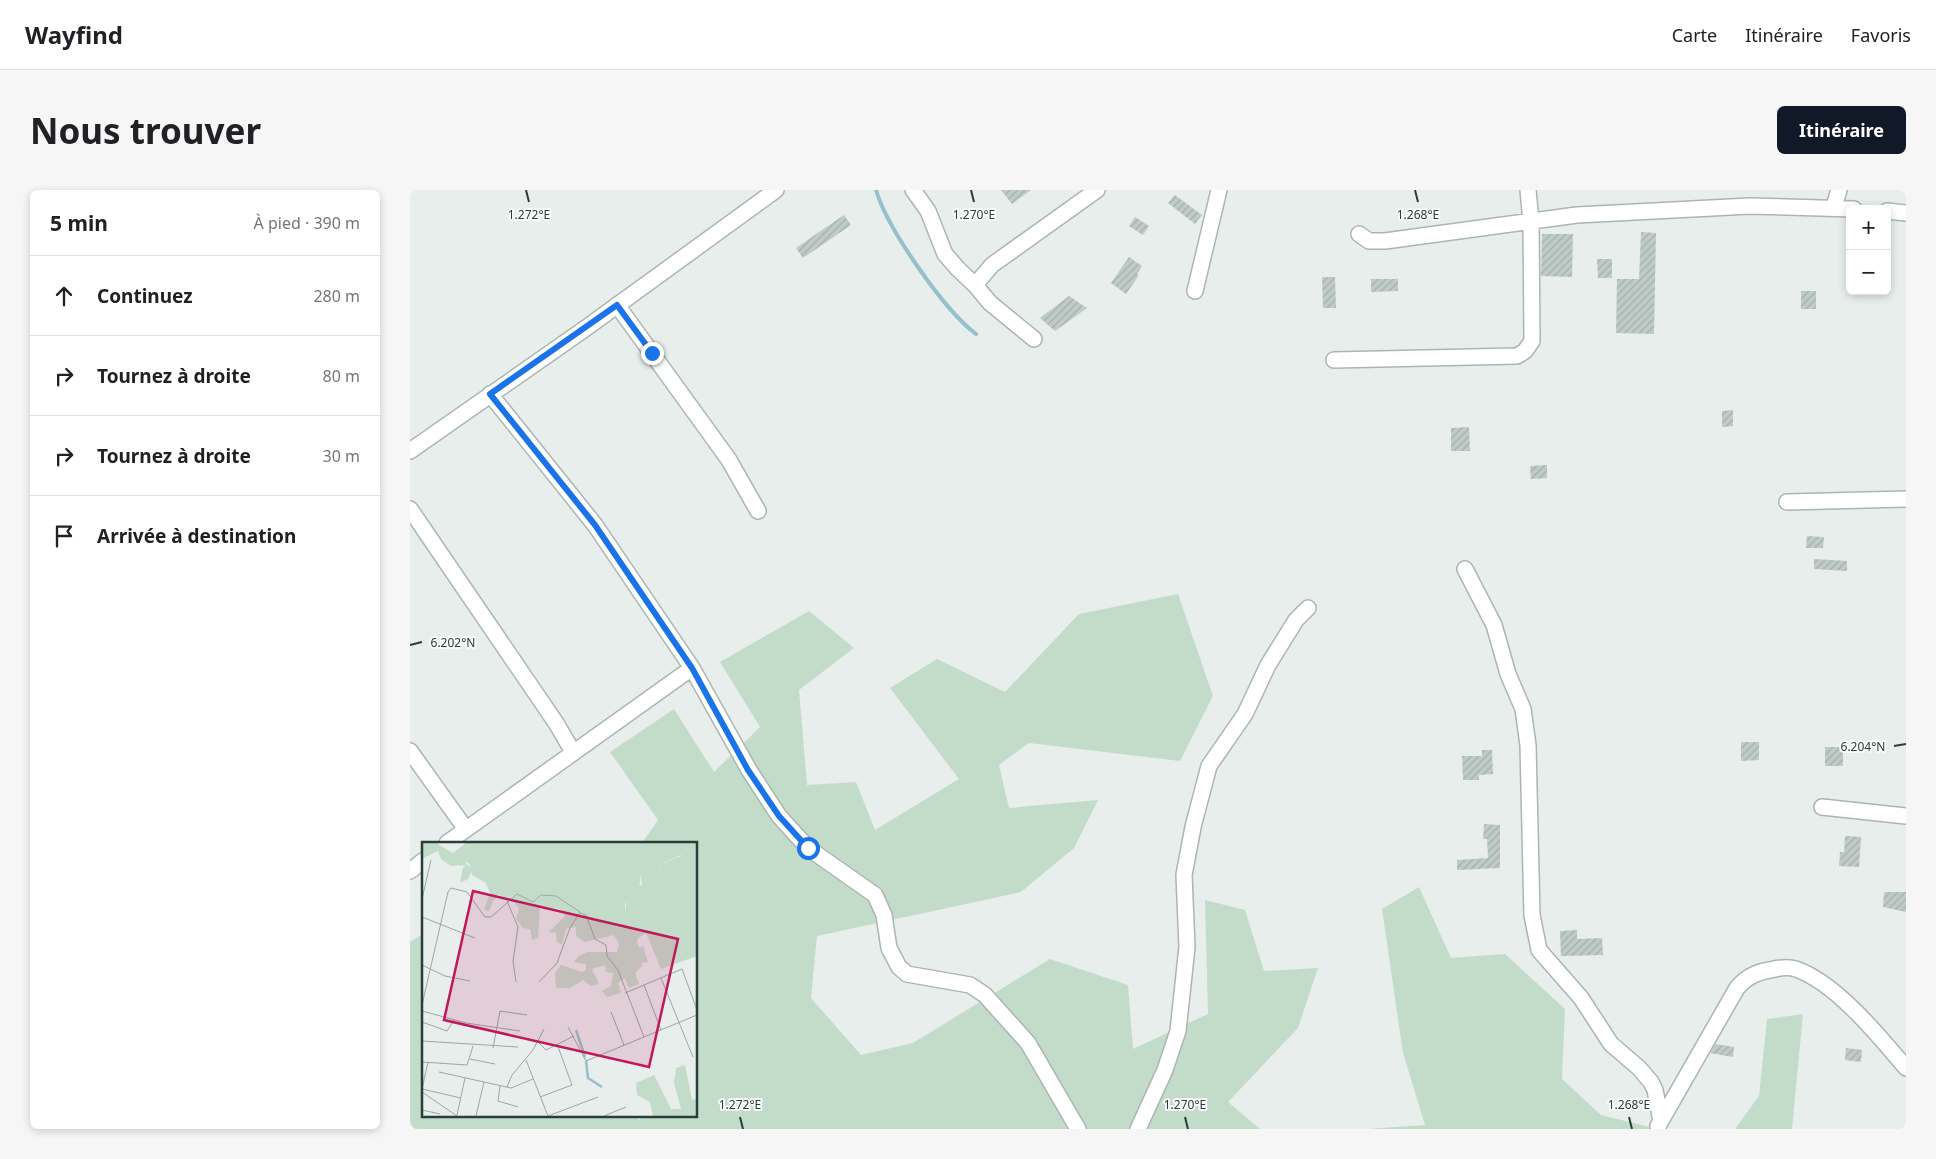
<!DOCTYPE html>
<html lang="fr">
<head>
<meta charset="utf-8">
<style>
	body { margin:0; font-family:"Noto Sans",sans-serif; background:#f6f6f6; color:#202124 }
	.controls { position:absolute; right:15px; top:15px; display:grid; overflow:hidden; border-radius:8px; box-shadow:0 2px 8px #0003 }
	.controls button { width:45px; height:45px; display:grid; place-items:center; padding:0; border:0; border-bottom:1px solid #e0e0e0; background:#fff; color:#202124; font:25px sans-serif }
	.stop { position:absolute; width:15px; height:15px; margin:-11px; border:4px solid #1a73e8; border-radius:50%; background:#fff }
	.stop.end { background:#1a73e8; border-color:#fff; box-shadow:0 1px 5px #0008 }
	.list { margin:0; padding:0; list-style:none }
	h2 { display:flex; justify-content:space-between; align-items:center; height:65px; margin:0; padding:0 20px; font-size:21px }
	h2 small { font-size:16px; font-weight:400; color:#757577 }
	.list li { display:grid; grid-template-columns:32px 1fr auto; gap:15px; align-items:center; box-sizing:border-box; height:80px; padding:0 20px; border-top:1px solid #e0e0e0 }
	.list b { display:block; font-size:19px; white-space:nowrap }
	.list em { font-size:16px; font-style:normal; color:#757577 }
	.icon { flex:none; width:28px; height:28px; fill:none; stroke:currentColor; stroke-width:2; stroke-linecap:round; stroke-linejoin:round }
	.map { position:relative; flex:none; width:1496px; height:939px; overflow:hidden; border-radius:8px }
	header { display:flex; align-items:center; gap:30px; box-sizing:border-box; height:70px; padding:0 25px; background:#fff; border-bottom:1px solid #e0e0e0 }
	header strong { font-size:24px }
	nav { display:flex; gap:28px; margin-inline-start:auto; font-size:18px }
	.intro { display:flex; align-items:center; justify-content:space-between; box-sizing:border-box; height:120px; padding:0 30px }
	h1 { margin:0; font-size:35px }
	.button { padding:12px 22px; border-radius:8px; background:#111827; color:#fff; font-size:18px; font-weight:700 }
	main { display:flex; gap:30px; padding:0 30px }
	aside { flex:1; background:#fff; border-radius:8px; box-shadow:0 2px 8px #0003 }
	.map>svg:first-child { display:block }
	.green { fill:#c3dcca }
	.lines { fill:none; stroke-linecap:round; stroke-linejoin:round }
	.stream { stroke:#96c1cc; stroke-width:4 }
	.building { fill:url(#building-hatch) }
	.minor-casing { stroke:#aab6b2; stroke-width:18 }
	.minor { stroke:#fff; stroke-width:15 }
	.route { stroke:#1a73e8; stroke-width:6 }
	.ticks { fill:none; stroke:#273e39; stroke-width:2 }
	.inset-river { fill:none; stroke:#96c1cc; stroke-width:2.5 }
	.inset-road { fill:none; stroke:#9aa8a4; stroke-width:1 }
	.view { fill:#c2185b; fill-opacity:0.15; stroke:#c2185b; stroke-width:2.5 }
	.inset-edge { fill:none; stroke:#273e39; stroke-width:2.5 }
	.ticks-label { font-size:12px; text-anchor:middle; fill:#273e39; stroke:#f7faf9; stroke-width:4; stroke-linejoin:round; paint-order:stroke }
</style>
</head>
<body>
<header>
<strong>Wayfind</strong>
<nav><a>Carte</a><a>Itinéraire</a><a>Favoris</a></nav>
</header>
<div class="intro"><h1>Nous trouver</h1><a class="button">Itinéraire</a></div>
<main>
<aside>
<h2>5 min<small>À pied · 390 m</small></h2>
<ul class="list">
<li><svg class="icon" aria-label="ahead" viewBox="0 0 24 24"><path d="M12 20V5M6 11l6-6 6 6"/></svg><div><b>Continuez</b></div><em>280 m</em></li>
<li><svg class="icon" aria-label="right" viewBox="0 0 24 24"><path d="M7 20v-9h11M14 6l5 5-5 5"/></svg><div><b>Tournez à droite</b></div><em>80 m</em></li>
<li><svg class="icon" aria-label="right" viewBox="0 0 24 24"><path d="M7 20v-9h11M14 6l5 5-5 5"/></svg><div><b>Tournez à droite</b></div><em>30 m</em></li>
<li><svg class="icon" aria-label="arrive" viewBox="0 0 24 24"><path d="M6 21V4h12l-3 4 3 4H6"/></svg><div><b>Arrivée à destination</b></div></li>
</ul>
</aside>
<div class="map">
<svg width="1496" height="939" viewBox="0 0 1496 939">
	<defs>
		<pattern id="building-hatch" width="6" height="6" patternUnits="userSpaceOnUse" patternTransform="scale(1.25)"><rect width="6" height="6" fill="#bfcbc7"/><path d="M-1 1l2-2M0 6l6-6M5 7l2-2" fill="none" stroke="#a4afac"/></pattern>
	</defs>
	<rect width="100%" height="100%" fill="#e7eeeb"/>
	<path class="green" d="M 768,404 L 803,506 L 770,571 L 619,553 L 589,575 L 599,618 L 688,610 L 664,658 L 611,702 L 407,746 L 401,808 L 451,865 L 503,853 L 640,769 L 718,795 L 723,859 L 798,824 L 795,710 L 835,720 L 854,781 L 908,778 L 888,838 L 818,912 L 850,939 L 0,939 L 0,752 L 14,743 L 14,925 L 226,925 L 229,930 L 235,925 L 286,925 L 286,653 L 232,653 L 248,630 L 200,562 L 264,519 L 304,582 L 350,537 L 310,472 L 399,421 L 444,458 L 389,500 L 397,595 L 446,592 L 465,640 L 549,589 L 480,498 L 527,469 L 595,502 L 669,424 Z
		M 1009,697 L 1041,768 L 1095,764 L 1155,819 L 1152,889 L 1191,925 L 1248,939 L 956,939 L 1015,935 L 993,863 L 972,719 Z
		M 1393,824 L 1382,939 L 1325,939 L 1349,906 L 1357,829 Z"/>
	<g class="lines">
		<path class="stream" d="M 466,0 C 477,38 534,120 566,144"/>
	</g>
	<path class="building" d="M 591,0 L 621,0 L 602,14 Z
		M 765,5 L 792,25 L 785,34 L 758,13 Z
		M 434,25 L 441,35 L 393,68 L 386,58 Z
		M 725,27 L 739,36 L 733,45 L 719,36 Z
		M 1231,42 L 1246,43 L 1244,144 L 1206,143 L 1207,89 L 1229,89 Z
		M 1132,44 L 1163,44 L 1162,87 L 1131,86 Z
		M 719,67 L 732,76 L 727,84 L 729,85 L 716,104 L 701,93 Z
		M 1187,69 L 1202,69 L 1202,88 L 1188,88 Z
		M 912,87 L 925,87 L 926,118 L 913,118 Z
		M 961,89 L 988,89 L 988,101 L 961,102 Z
		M 1391,101 L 1406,101 L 1406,119 L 1391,119 Z
		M 659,106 L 677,118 L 645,141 L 630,128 Z
		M 1323,220 L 1323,236 L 1312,237 L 1312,221 Z
		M 1059,237 L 1060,261 L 1041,261 L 1041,238 Z
		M 1137,275 L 1137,288 L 1121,289 L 1120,276 Z
		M 1397,346 L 1414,347 L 1413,358 L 1396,358 Z
		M 1404,369 L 1437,371 L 1437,381 L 1404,379 Z
		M 1331,552 L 1349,552 L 1349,570 L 1331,571 Z
		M 1415,557 L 1433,557 L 1433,576 L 1415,576 Z
		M 1072,560 L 1082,560 L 1083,584 L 1069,585 L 1069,590 L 1053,590 L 1052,566 L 1072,566 Z
		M 1074,634 L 1090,635 L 1090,678 L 1047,680 L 1047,670 L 1078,668 L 1077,649 L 1073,649 Z
		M 1435,646 L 1451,647 L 1449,677 L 1429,676 L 1430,662 L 1434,662 Z
		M 1474,702 L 1496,702 L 1496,722 L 1473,717 Z
		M 1167,740 L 1167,749 L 1192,748 L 1193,765 L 1151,766 L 1150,741 Z
		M 1306,854 L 1324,857 L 1323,867 L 1300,863 Z
		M 1436,858 L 1452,860 L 1451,872 L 1435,870 Z"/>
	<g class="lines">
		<g class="minor-casing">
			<path id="minor" d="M 503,0 L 518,21 L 535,64 L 548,79 L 565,95 L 580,113 L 624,149
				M 1424,16 L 1429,0
				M 1477,21 L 1496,23
				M 949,44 L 959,51 L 975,51 L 1167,25 L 1340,16 L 1444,19
				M 565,95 L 582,75 L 687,0
				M 785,101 L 809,0
				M 207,115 L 319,270 L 348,321
				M 924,170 L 1107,166 L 1115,161 L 1122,151 L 1121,32 L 1118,0
				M 80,204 L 185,335 L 282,478 L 339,580 L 369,626 L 398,658 L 465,705 L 474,725 L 479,758 L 489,777 L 497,784 L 560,795 L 575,805 L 618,853 L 668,939
				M 0,261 L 176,138 L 366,0
				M 1377,312 L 1496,309
				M 0,319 L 146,533 L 163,562
				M 1055,379 L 1084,435 L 1098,484 L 1113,519 L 1118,555 L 1122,725 L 1129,760 L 1171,808 L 1201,854 L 1229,878 L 1241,892 L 1245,900 L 1251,931
				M 0,561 L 55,638
				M 1412,617 L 1496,626
				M 37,653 L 282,478
				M 0,681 L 14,670
				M 1248,936 L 1327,798 C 1336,787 1346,782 1360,780 C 1368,778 1377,776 1386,779 C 1426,793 1469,846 1496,878
				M 728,939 L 755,880 L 768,841 L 777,757 L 774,685 L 783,637 L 799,576 L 835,524 L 858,475 L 886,430 L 898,418"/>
		</g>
		<use href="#minor" class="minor"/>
	</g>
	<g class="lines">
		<path class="route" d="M 242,163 L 207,115 L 80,204 L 185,335 L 282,478 L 338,580 L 369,626 L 398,658"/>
	</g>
	<path class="ticks" d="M 116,0 L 119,12M 561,0 L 564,12M 1005,0 L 1008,12M 0,455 L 12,452M 1484,556 L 1496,554M 330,927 L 333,939M 775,927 L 778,939M 1219,927 L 1222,939"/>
	<g transform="translate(12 652)">
		<rect width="275" height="275" fill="#e7eeeb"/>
		<path d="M 51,1 L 140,1 L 138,22 L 141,28 L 136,36 L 155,41 L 175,59 L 185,61 L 187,67 L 195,72 L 203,71 L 206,49 L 220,43 L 219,32 L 225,26 L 240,33 L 237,27 L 239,22 L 259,14 L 255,1 L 275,1 L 275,114 L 239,127 L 224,91 L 216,96 L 215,101 L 218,106 L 221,104 L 226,120 L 219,121 L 220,124 L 213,131 L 217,142 L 207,146 L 203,136 L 196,141 L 199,151 L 185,155 L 180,149 L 189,144 L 191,131 L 184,130 L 183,123 L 170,127 L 177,142 L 169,144 L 161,138 L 148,146 L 134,146 L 133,131 L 139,123 L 160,130 L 164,128 L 164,122 L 152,120 L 157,114 L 165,110 L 195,110 L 197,102 L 192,93 L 163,100 L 154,94 L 154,85 L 144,87 L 140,103 L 135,100 L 134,91 L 127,90 L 143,74 L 138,67 L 118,65 L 116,96 L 110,98 L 108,87 L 101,86 L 94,77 L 97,67 L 93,61 L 77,53 L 71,59 L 67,69 L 62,68 L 68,51 L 64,41 L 50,33 L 47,21 L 39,19 L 37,13 ZM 263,223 L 270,258 L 275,257 L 275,274 L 231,274 L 228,260 L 215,253 L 214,241 L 232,233 L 249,267 L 259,267 L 252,241 L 254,226 Z" fill="#c3dcca"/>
		<path d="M 0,1 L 14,1 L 31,11 L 44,1 L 51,1 L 37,13 L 50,28 L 46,37 L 38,41 L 41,26 L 44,23 L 29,24 L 19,17 L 16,9 L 0,17 ZM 140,1 L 255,1 L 263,11 L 239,22 L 237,27 L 240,34 L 225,26 L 219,32 L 217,47 L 207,49 L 209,55 L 203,62 L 203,72 L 195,72 L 186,67 L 185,61 L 163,59 L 155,49 L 154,41 L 143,41 L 135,35 L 141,28 L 131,16 L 139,9 Z" fill="#c3dcca"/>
		<path class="inset-river" d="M 154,188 L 163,215M 164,219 L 166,236 L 180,245"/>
		<path class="inset-road" d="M 0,57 L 9,18M 85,59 L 96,85 L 91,119 L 94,140M 158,71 L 164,73 L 173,97 L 184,103 L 185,114 L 196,128 L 222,195M 0,75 L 53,96M 0,123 L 23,134 L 48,139M 239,136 L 271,215M 222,143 L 239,188M 203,151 L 260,127 L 275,168M 0,163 L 26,50 L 29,46 L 45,50 L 63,75 L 69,75 L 95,52 L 111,60 L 119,53 L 134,54 L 158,70 L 148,86 L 135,121 L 117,140M 0,169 L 44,181 L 98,189M 189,170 L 202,203M 0,180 L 25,189 L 32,178M 146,185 L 164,219 L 275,173M 0,199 L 96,205M 116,200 L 124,208 L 152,194M 71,206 L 78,169 L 105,173M 48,217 L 73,222M 104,218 L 126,274M 0,220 L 45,223 L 51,204M 17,230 L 89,246 L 111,237M 78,244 L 76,259 L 96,265M 85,245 L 90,233 L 111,208 L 122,187M 0,247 L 39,256M 0,247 L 6,220M 0,250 L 35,274M 118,255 L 150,243 L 135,202M 0,268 L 18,272M 35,273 L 43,236M 54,274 L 62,240M 126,274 L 176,255M 182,274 L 204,265"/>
		<path class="view" d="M 51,49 L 256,97 L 227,225 L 22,178 Z"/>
		<rect width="275" height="275" class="inset-edge"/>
	</g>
	<g class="ticks-label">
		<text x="119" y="29">1.272°E</text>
		<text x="564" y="29">1.270°E</text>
		<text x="1008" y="29">1.268°E</text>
		<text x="43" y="457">6.202°N</text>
		<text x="1453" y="561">6.204°N</text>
		<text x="330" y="919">1.272°E</text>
		<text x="775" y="919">1.270°E</text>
		<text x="1219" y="919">1.268°E</text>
	</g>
</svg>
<div class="controls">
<button>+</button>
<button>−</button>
</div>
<div class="stop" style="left:398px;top:658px"></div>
<div class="stop end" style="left:242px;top:163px"></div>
</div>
</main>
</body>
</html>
